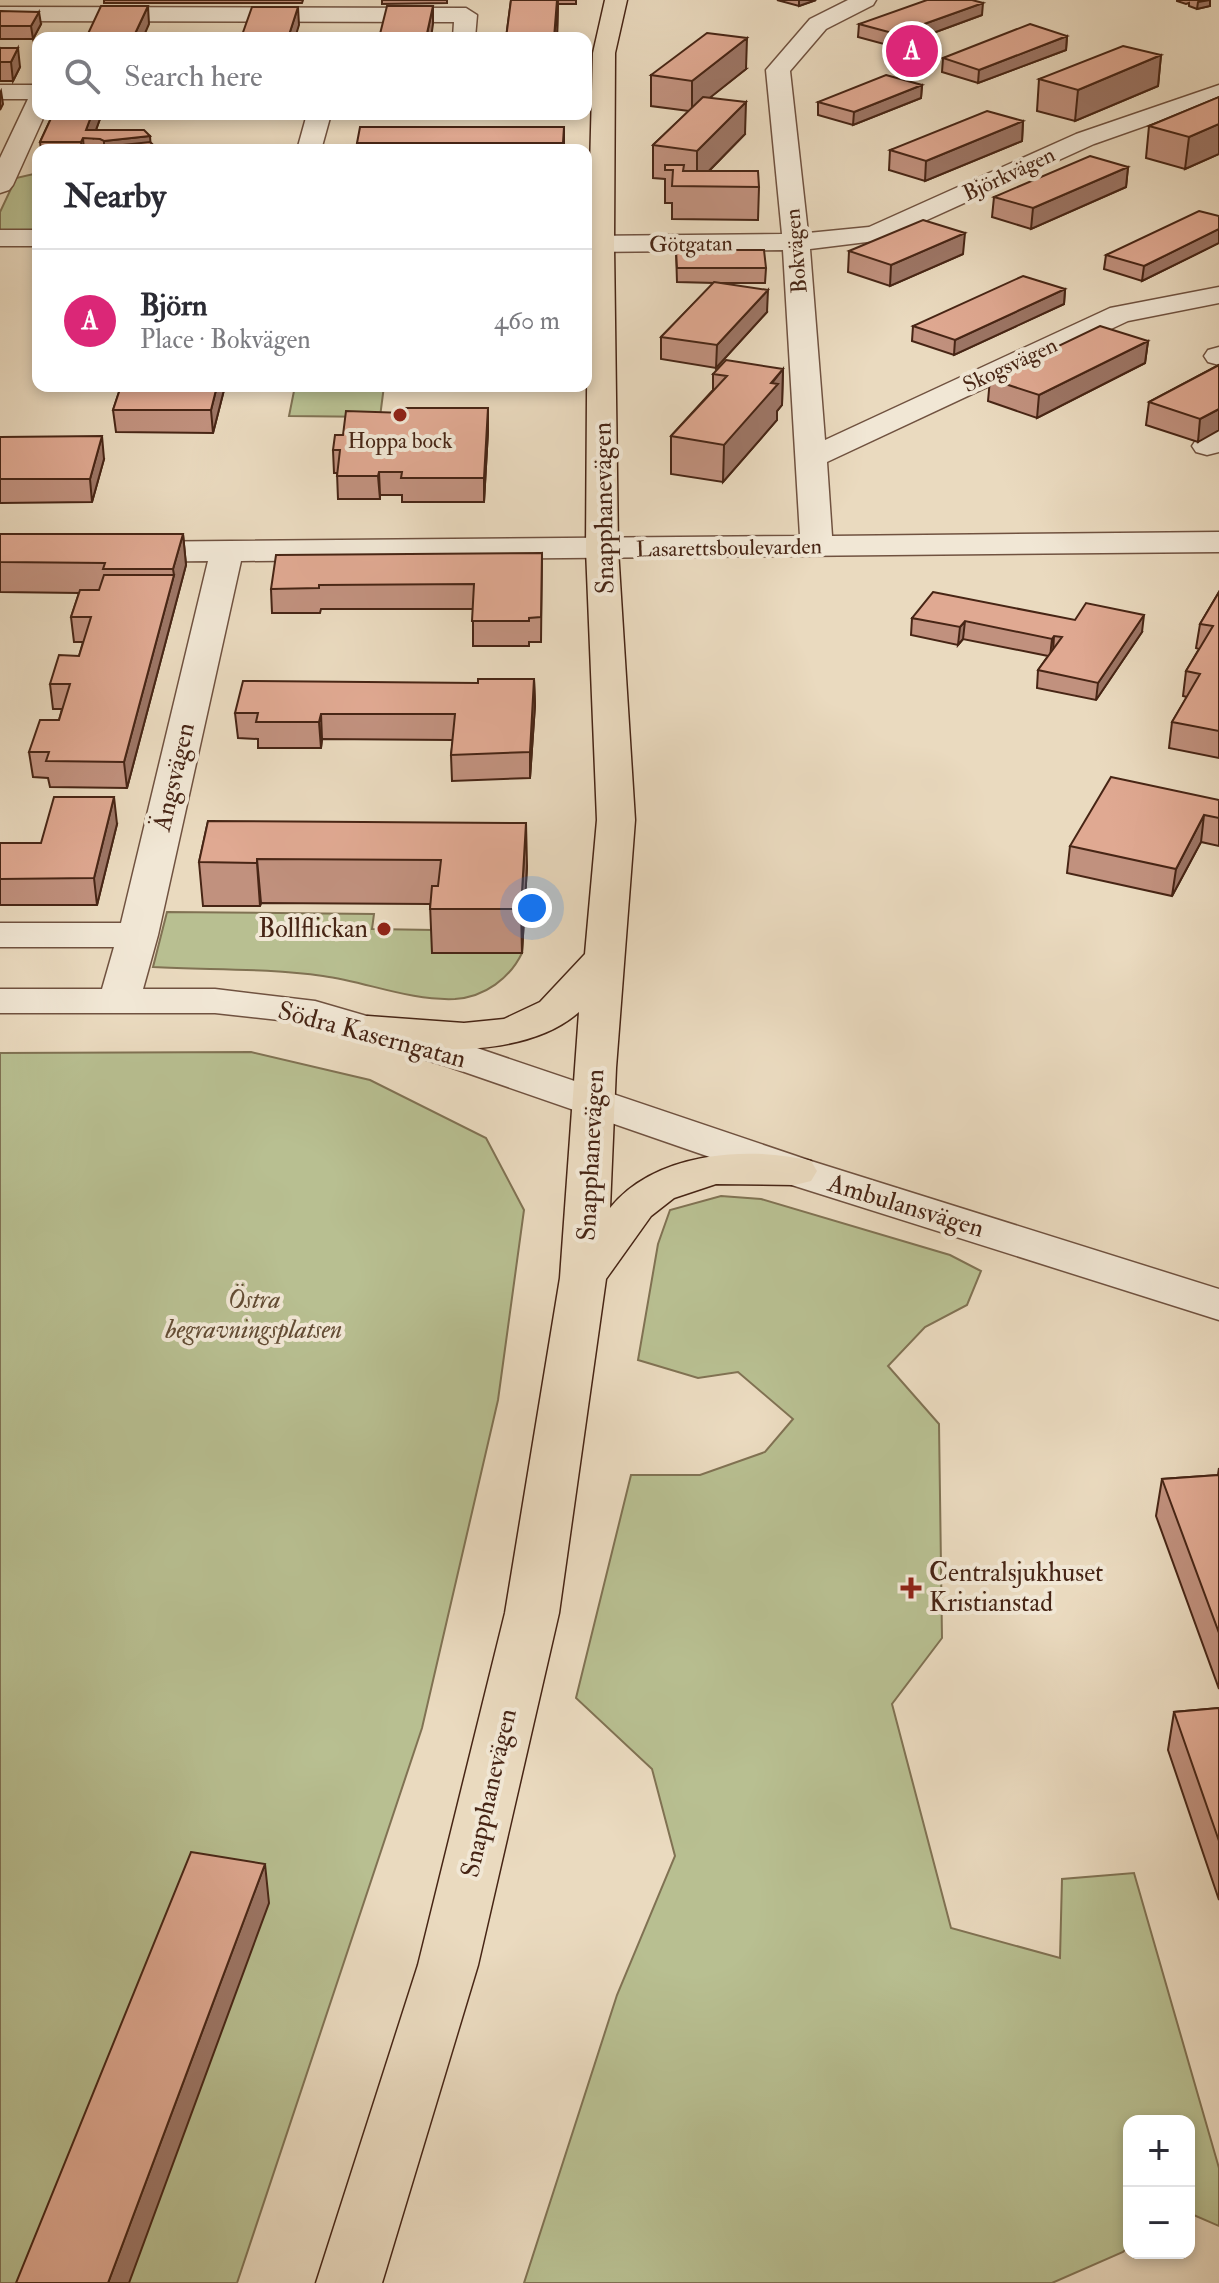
<!DOCTYPE html>
<html lang="en">
<head>
<meta charset="utf-8">
<style>
	body { margin:0; font-family:"IM FELL Double Pica",serif; background:#f2f2f3; color:#2b2b33 }
	.controls { position:absolute; right:24px; bottom:24px; display:grid; overflow:hidden; border-radius:16px; box-shadow:0 4px 12px #0003 }
	.controls button { width:72px; height:72px; display:grid; place-items:center; padding:0; border:0; border-bottom:2px solid #e1e1e2; background:#fff; color:#2b2b33; font:40px sans-serif }
	.you { position:absolute; left:532px; top:908px; width:28px; height:28px; margin:-20px; border:6px solid #fff; border-radius:50%; background:#1a73e8; box-shadow:0 0 0 12px #1a73e833 }
	.badge { display:grid; place-items:center; width:52px; height:52px; border-radius:50%; background:#db2777; color:#fff; font-size:26px; font-weight:700 }
	.pin { position:absolute; translate:-50% -50%; border:4px solid #fff; box-shadow:0 2px 8px #0006 }
	.list { margin:0; padding:0; list-style:none }
	h2 { display:flex; justify-content:space-between; align-items:center; height:104px; margin:0; padding:0 32px; font-size:34px }
	h2 small { font-size:26px; font-weight:400; color:#7c7c81 }
	.list li { display:grid; grid-template-columns:52px 1fr auto; gap:24px; align-items:center; box-sizing:border-box; height:144px; padding:0 32px; border-top:2px solid #e1e1e2 }
	.list b { display:block; font-size:30px; white-space:nowrap }
	.list p { margin:0; font-size:26px; white-space:nowrap; color:#7c7c81 }
	.list em { font-size:26px; font-style:normal; color:#7c7c81 }
	.icon { flex:none; width:44px; height:44px; fill:none; stroke:currentColor; stroke-width:2; stroke-linecap:round; stroke-linejoin:round }
	.map { position:relative; flex:none; width:1219px; height:2283px; overflow:hidden }
	.search { position:absolute; background:#fff; box-shadow:0 4px 12px #0003; left:32px; top:32px; width:560px; height:88px; display:flex; align-items:center; gap:20px; box-sizing:border-box; padding:0 28px; border-radius:16px; color:#7c7c81; font-size:30px }
	.panel { position:absolute; background:#fff; box-shadow:0 4px 12px #0003; left:32px; top:144px; width:560px; height:248px; border-radius:16px }
	.map>svg:first-child { display:block }
	.green { fill:#b8bf91; stroke:#807253; stroke-width:2 }
	.lines { fill:none; stroke-linecap:round; stroke-linejoin:round }
	.minor-casing { stroke:#705240; stroke-width:3 }
	.major-casing { stroke:#472515; stroke-width:3 }
	.minor { fill:#f1e7d5; fill-rule:evenodd }
	.major { fill:#eadabf; fill-rule:evenodd }
	.wall { fill:#c1917e; stroke:#472515; stroke-width:2 }
	.shaded-wall { fill:#9d7666; stroke:#472515; stroke-width:2 }
	.building { fill:#e0a992; stroke:#472515; stroke-width:2 }
	.poi-dot { fill:#8f2418; stroke:#f1e7d5; stroke-width:3 }
	.labels { text-anchor:middle; dominant-baseline:central; stroke-width:8; stroke-linejoin:round; paint-order:stroke }
	.far-street-label { font-size:22px; fill:#472515; stroke:#f1e7d5 }
	.far-poi-label { font-size:22px; fill:#472515; stroke:#f1e7d5 }
	.street-label { font-size:26px; fill:#472515; stroke:#f1e7d5 }
	.poi-label { font-size:26px; fill:#472515; stroke:#f1e7d5; text-anchor:end }
	.park-label { font-size:26px; font-style:italic; fill:#634c34; stroke:#f1e7d5 }
</style>
</head>
<body>
<div class="map">
<svg width="1219" height="2283" viewBox="0 0 1219 2283">
	<rect width="100%" height="100%" fill="#eadabf"/>
	<filter id="stains"><feTurbulence type="fractalNoise" baseFrequency=".0025" numOctaves="4"/><feColorMatrix values="0 0 0 0 .2 0 0 0 0 .09 0 0 0 0 .02 0 0 0 .5 -.17"/></filter>
	<radialGradient id="worn" r=".72"><stop offset=".6" stop-color="#630" stop-opacity="0"/><stop offset="1" stop-color="#630" stop-opacity=".3"/></radialGradient>
	<path class="green" d="M 38,173 L 38,234 L 0,231 L 0,212 L 16,178 Z
		M 295,386 L 384,386 L 380,417 L 289,416 Z
		M 167,912 L 374,914 L 372,929 L 434,930 L 432,953 L 522,953 C 510,978 485,997 455,999 C 410,1001 367,982 323,976 C 268,968 209,970 153,967 Z
		M 251,1052 L 370,1080 L 486,1138 L 524,1210 L 498,1400 L 422,1728 L 237,2283 L 0,2283 L 0,1053 Z
		M 721,1196 L 761,1199 L 950,1255 L 981,1271 L 967,1305 L 925,1327 L 888,1366 L 939,1424 L 942,1638 L 892,1704 L 951,1928 L 1060,1958 L 1062,1879 L 1134,1873 L 1219,2168 L 1219,2226 L 1189,2213 L 1189,2121 L 1129,2121 L 1129,2246 L 1123,2252 L 1052,2283 L 524,2283 L 617,1995 L 675,1856 L 652,1769 L 576,1698 L 631,1475 L 700,1475 L 765,1452 L 793,1419 L 738,1372 L 698,1378 L 638,1360 L 658,1244 L 670,1210 Z"/>
	<g class="lines">
		<g class="minor-casing">
			<path id="minor" d="M 848,0 L 876,0 L 873,5 L 826,29 L 790,71 L 808,233 L 869,227 L 1076,134 L 1219,85 L 1219,100 L 1094,144 L 883,240 L 810,249 L 825,440 L 1110,308 L 1219,287 L 1219,303 L 1128,321 L 827,462 L 832,536 L 1219,532 L 1219,552 L 241,561 L 158,935 L 143,989 L 215,989 L 315,1001 L 477,1048 L 811,1161 L 1219,1289 L 1219,1320 L 779,1181 L 447,1066 L 297,1022 L 215,1013 L 0,1013 L 0,989 L 102,989 L 114,947 L 0,947 L 0,923 L 121,923 L 208,561 L 125,562 L 113,559 L 109,552 L 113,545 L 125,542 L 800,536 L 783,250 L 586,252 L 586,236 L 782,234 L 766,70 L 810,19 Z
				M 0,7 L 466,8 L 477,15 L 475,38 L 453,38 L 454,22 L 0,21 Z
				M 0,85 L 38,85 L 38,114 L 45,114 L 13,185 L 9,190 L 0,193 L 0,158 L 28,99 L 0,99 Z
				M 307,114 L 331,114 L 321,150 L 297,150 Z
				M 0,230 L 38,230 L 38,246 L 0,246 Z
				M 1219,347 L 1219,365 L 1208,362 L 1204,356 L 1208,350 Z
				M 1219,430 L 1219,452 L 1207,455 L 1196,452 L 1192,446 L 1196,440 Z"/>
		</g>
		<g class="major-casing">
			<path id="major" d="M 605,0 L 627,0 L 615,53 L 614,245 L 618,549 L 635,820 L 616,1068 L 610,1208 C 654,1153 746,1145 811,1161 L 817,1171 L 811,1181 L 795,1185 L 716,1184 L 674,1198 L 651,1216 L 606,1279 L 559,1613 L 478,1965 L 382,2283 L 316,2283 L 418,1965 L 505,1613 L 560,1278 L 579,1012 C 526,1059 418,1054 353,1038 L 347,1029 L 353,1020 L 368,1016 L 464,1023 L 504,1019 L 540,1002 L 585,954 L 597,820 L 586,549 L 588,245 L 593,53 Z"/>
		</g>
		<use href="#minor" class="minor"/>
		<use href="#major" class="major"/>
	</g>
	<path class="wall" d="M 104,0 L 303,0 L 302,3 L 104,3 Z
		M 382,0 L 447,0 L 447,3 L 382,4 Z
		M 511,0 L 576,0 L 576,4 L 558,4 L 557,38 L 506,38 Z
		M 777,0 L 816,0 L 799,6 Z
		M 1177,0 L 1210,0 L 1210,6 L 1197,9 L 1189,6 L 1189,3 L 1186,4 L 1177,1 Z
		M 0,11 L 41,24 L 33,39 L 0,39 Z
		M 982,15 L 895,47 L 858,37 L 859,24 Z
		M 1067,36 L 1066,50 L 978,83 L 942,72 L 943,58 Z
		M 0,48 L 20,67 L 13,81 L 0,81 Z
		M 1161,55 L 1158,86 L 1075,121 L 1037,111 L 1039,79 Z
		M 746,69 L 709,98 L 745,134 L 709,171 L 759,187 L 758,220 L 672,219 L 672,203 L 665,203 L 665,179 L 653,178 L 653,145 L 689,111 L 651,106 L 651,75 Z
		M 922,85 L 921,98 L 853,125 L 818,115 L 818,102 Z
		M 1219,97 L 1219,154 L 1185,169 L 1146,158 L 1149,126 Z
		M 53,114 L 256,114 L 255,116 L 101,116 L 96,130 L 150,136 L 150,142 L 158,150 L 41,150 L 40,142 Z
		M 366,114 L 565,114 L 565,119 L 366,119 Z
		M 1023,121 L 1022,141 L 925,181 L 889,170 L 890,150 Z
		M 564,127 L 564,150 L 357,150 L 357,143 Z
		M 1128,167 L 1126,187 L 1031,229 L 992,217 L 994,197 Z
		M 1219,216 L 1219,243 L 1142,281 L 1104,269 L 1106,255 Z
		M 676,250 L 766,268 L 765,283 L 715,283 L 767,312 L 716,368 L 661,359 L 661,337 L 714,283 L 677,282 Z
		M 849,251 L 963,254 L 890,286 L 848,272 Z
		M 1065,289 L 1064,304 L 954,355 L 912,341 L 913,326 Z
		M 1148,341 L 1145,363 L 1037,418 L 988,401 L 990,379 Z
		M 1219,365 L 1198,442 L 1146,425 L 1149,402 Z
		M 783,369 L 782,405 L 777,411 L 777,420 L 723,482 L 671,474 L 671,436 L 713,390 L 713,374 Z
		M 121,386 L 225,386 L 213,433 L 116,432 L 113,410 Z
		M 488,431 L 484,502 L 402,502 L 402,495 L 380,495 L 380,499 L 338,499 L 337,473 L 334,473 L 333,450 Z
		M 0,437 L 104,459 L 92,502 L 0,503 Z
		M 0,534 L 183,534 L 186,565 L 127,788 L 50,787 L 48,778 L 33,777 L 29,752 L 59,720 L 62,709 L 53,709 L 50,684 L 79,656 L 83,642 L 74,642 L 71,617 L 79,593 L 0,592 Z
		M 542,553 L 541,642 L 529,642 L 529,646 L 473,646 L 473,609 L 321,609 L 320,613 L 272,613 L 271,589 Z
		M 1219,592 L 1219,758 L 1169,748 L 1172,722 L 1187,697 L 1183,696 L 1186,671 L 1199,649 L 1196,648 L 1200,624 Z
		M 912,618 L 1075,620 L 1142,632 L 1096,700 L 1037,688 L 1038,670 L 1048,656 L 963,639 L 958,645 L 911,635 Z
		M 534,679 L 535,705 L 530,778 L 452,781 L 451,755 L 453,740 L 322,739 L 321,748 L 258,748 L 258,739 L 238,738 L 235,713 L 478,683 Z
		M 1219,800 L 1219,846 L 1201,842 L 1172,896 L 1067,873 L 1070,846 Z
		M 208,821 L 527,866 L 522,953 L 432,953 L 430,904 L 261,903 L 260,906 L 203,906 L 199,862 Z
		M 117,824 L 97,905 L 0,905 L 0,843 L 41,843 Z
		M 1219,1468 L 1219,1689 L 1156,1516 L 1162,1479 L 1218,1475 Z
		M 1219,1708 L 1219,1900 L 1168,1750 L 1174,1712 Z"/>
	<path class="shaded-wall" d="M 558,0 L 557,38 L 554,38 Z
		M 799,0 L 816,0 L 799,6 Z
		M 1210,0 L 1210,6 L 1197,9 L 1198,2 Z
		M 983,3 L 982,15 L 895,47 L 896,34 Z
		M 148,6 L 149,24 L 143,38 L 133,38 Z
		M 433,6 L 433,24 L 431,38 L 426,38 Z
		M 298,7 L 299,25 L 295,38 L 288,38 Z
		M 39,12 L 41,24 L 33,39 L 31,26 Z
		M 1067,36 L 1066,50 L 978,83 L 979,70 Z
		M 747,38 L 746,69 L 692,112 L 692,81 Z
		M 18,48 L 20,67 L 13,81 L 11,62 Z
		M 1161,55 L 1158,86 L 1075,121 L 1078,90 Z
		M 922,85 L 921,98 L 853,125 L 854,112 Z
		M 1,91 L 3,104 L 0,110 L 0,93 Z
		M 746,102 L 745,134 L 697,183 L 697,151 Z
		M 92,114 L 101,114 L 101,116 L 93,138 L 86,130 Z
		M 1023,121 L 1022,141 L 925,181 L 926,161 Z
		M 1219,124 L 1219,154 L 1185,169 L 1189,137 Z
		M 150,136 L 151,150 L 104,147 L 104,141 Z
		M 83,138 L 84,150 L 82,150 L 81,142 Z
		M 1128,167 L 1126,187 L 1031,229 L 1033,208 Z
		M 1219,229 L 1219,243 L 1142,281 L 1144,266 Z
		M 965,233 L 963,254 L 890,286 L 891,265 Z
		M 1065,289 L 1064,304 L 954,355 L 955,340 Z
		M 768,290 L 767,312 L 716,368 L 717,345 Z
		M 1148,341 L 1145,363 L 1037,418 L 1039,395 Z
		M 783,369 L 782,405 L 777,411 L 777,420 L 723,482 L 724,445 Z
		M 217,386 L 225,386 L 213,433 L 211,410 Z
		M 488,408 L 488,431 L 484,502 L 484,478 Z
		M 1219,409 L 1219,430 L 1198,442 L 1200,419 Z
		M 102,436 L 104,459 L 92,502 L 90,479 Z
		M 379,472 L 380,495 L 380,499 L 378,476 Z
		M 183,534 L 186,565 L 127,788 L 124,762 L 174,575 L 173,569 Z
		M 1144,615 L 1142,632 L 1096,700 L 1098,683 Z
		M 965,621 L 963,639 L 958,645 L 960,627 Z
		M 1054,636 L 1053,653 L 1050,657 L 1052,639 Z
		M 534,679 L 535,705 L 530,778 L 530,752 Z
		M 321,714 L 322,739 L 321,748 L 319,722 Z
		M 114,797 L 117,824 L 97,905 L 94,878 Z
		M 1204,815 L 1201,842 L 1172,896 L 1176,869 Z
		M 526,823 L 527,866 L 522,953 L 521,909 Z
		M 257,859 L 261,903 L 260,906 L 257,863 Z
		M 265,1864 L 269,1903 L 129,2283 L 108,2283 Z"/>
	<path class="building" d="M 511,0 L 557,0 L 554,38 L 506,38 Z
		M 927,0 L 972,0 L 983,3 L 896,34 L 859,24 Z
		M 101,6 L 148,6 L 133,38 L 86,38 Z
		M 387,6 L 433,6 L 426,38 L 379,38 Z
		M 252,7 L 298,7 L 288,38 L 241,38 Z
		M 0,11 L 39,12 L 31,26 L 0,26 Z
		M 1030,24 L 1067,36 L 979,70 L 943,58 Z
		M 707,33 L 747,38 L 692,81 L 651,75 Z
		M 1123,46 L 1161,55 L 1078,90 L 1039,79 Z
		M 0,48 L 18,48 L 11,62 L 0,62 Z
		M 886,75 L 922,85 L 854,112 L 818,102 Z
		M 703,97 L 746,102 L 697,151 L 653,145 Z
		M 1219,97 L 1219,124 L 1189,137 L 1149,126 Z
		M 987,111 L 1023,121 L 926,161 L 890,150 Z
		M 53,114 L 92,114 L 86,130 L 144,130 L 150,136 L 104,141 L 100,139 L 83,138 L 81,142 L 40,142 Z
		M 360,127 L 564,127 L 563,143 L 357,143 Z
		M 150,142 L 158,150 L 106,150 L 104,147 Z
		M 1090,156 L 1128,167 L 1033,208 L 994,197 Z
		M 665,165 L 684,165 L 683,171 L 758,171 L 759,187 L 672,186 L 673,170 L 665,170 Z
		M 1199,211 L 1219,216 L 1219,229 L 1144,266 L 1106,255 Z
		M 923,220 L 965,233 L 891,265 L 849,251 Z
		M 676,250 L 764,250 L 766,268 L 677,268 Z
		M 1023,276 L 1065,289 L 955,340 L 913,326 Z
		M 714,282 L 768,290 L 717,345 L 661,337 Z
		M 1100,326 L 1148,341 L 1039,395 L 990,379 Z
		M 726,360 L 783,369 L 771,383 L 778,384 L 724,445 L 671,436 L 727,376 L 713,374 Z
		M 1219,365 L 1219,409 L 1200,419 L 1149,402 Z
		M 121,386 L 217,386 L 211,410 L 113,410 Z
		M 405,408 L 488,408 L 484,478 L 401,478 L 402,472 L 379,472 L 378,476 L 337,476 L 340,450 L 333,450 L 335,435 L 343,435 L 346,411 L 405,413 Z
		M 102,436 L 90,479 L 0,479 L 0,437 Z
		M 0,534 L 183,534 L 173,569 L 103,569 L 105,563 L 0,562 Z
		M 542,553 L 541,617 L 529,618 L 529,621 L 472,621 L 474,584 L 319,585 L 319,588 L 271,589 L 276,555 Z
		M 104,575 L 174,575 L 124,762 L 46,761 L 49,752 L 29,752 L 40,720 L 59,720 L 70,684 L 50,684 L 59,655 L 79,656 L 91,617 L 71,617 L 80,590 L 99,590 Z
		M 933,592 L 1075,620 L 1086,603 L 1144,615 L 1098,683 L 1038,670 L 1062,637 L 1054,636 L 1052,639 L 965,621 L 960,627 L 912,618 Z
		M 1219,592 L 1219,731 L 1172,722 L 1200,674 L 1186,671 L 1213,626 L 1200,624 Z
		M 478,679 L 534,679 L 530,752 L 451,755 L 455,714 L 321,714 L 319,722 L 256,722 L 258,713 L 235,713 L 243,681 L 478,683 Z
		M 1111,777 L 1219,800 L 1219,818 L 1204,815 L 1176,869 L 1070,846 Z
		M 54,797 L 114,797 L 94,878 L 0,879 L 0,843 L 41,843 Z
		M 208,821 L 526,823 L 521,909 L 430,909 L 432,886 L 438,886 L 441,860 L 257,859 L 257,863 L 199,862 Z
		M 1219,1475 L 1219,1633 L 1162,1479 Z
		M 1219,1708 L 1219,1841 L 1174,1712 Z
		M 191,1852 L 265,1864 L 108,2283 L 16,2283 Z"/>
	<g class="poi-dot">
		<circle cx="400" cy="415" r="8"/>
		<circle cx="384" cy="929" r="8"/>
		<path d="M907 1576h8v8h8v8h-8v8h-8v-8h-8v-8h8z"/>
	</g>
	<g class="labels">
		<g class="far-street-label">
			<text transform="translate(1009 174) rotate(-25)">Björkvägen</text>
			<text transform="translate(691 244) rotate(-1)">Götgatan</text>
			<text transform="translate(796 251) rotate(-95)">Bokvägen</text>
			<text transform="translate(1010 365) rotate(-25)">Skogsvägen</text>
			<text transform="translate(729 548) rotate(-1)">Lasarettsboulevarden</text>
		</g>
		<g class="far-poi-label">
			<text x="400" y="441">Hoppa bock</text>
		</g>
		<g class="street-label">
			<text transform="translate(604 508) rotate(-91)">Snapphanevägen</text>
			<text transform="translate(174 777) rotate(-77)">Ängsvägen</text>
			<text transform="translate(372 1035) rotate(15)">Södra Kaserngatan</text>
			<text transform="translate(591 1155) rotate(-87)">Snapphanevägen</text>
			<text transform="translate(906 1206) rotate(17)">Ambulansvägen</text>
			<text transform="translate(489 1793) rotate(-77)">Snapphanevägen</text>
		</g>
		<g class="poi-label">
			<text x="368" y="929">Bollflickan</text>
			<text x="929" y="1573" text-anchor="start">Centralsjukhuset<tspan x="929" dy="30">Kristianstad</tspan></text>
		</g>
		<g class="park-label">
			<text x="254" y="1300">Östra<tspan x="254" dy="30">begravningsplatsen</tspan></text>
		</g>
	</g>
	<rect width="100%" height="100%" filter="url(#stains)"/>
	<rect width="100%" height="100%" fill="url(#worn)"/>
</svg>
<div class="controls">
<button>+</button>
<button>−</button>
</div>
<div class="you"></div>
<div class="pin badge" style="left:912px;top:51px">A</div>
<div class="search"><svg class="icon" aria-label="search" viewBox="0 0 24 24"><circle cx="10" cy="10" r="6"/><path d="M15 15l6 6"/></svg>Search here</div>
<section class="panel">
<h2>Nearby<small></small></h2>
<ul class="list">
<li><span class="badge">A</span><div><b>Björn</b><p>Place · Bokvägen</p></div><em>460 m</em></li>
</ul>
</section>
</div>
</body>
</html>
